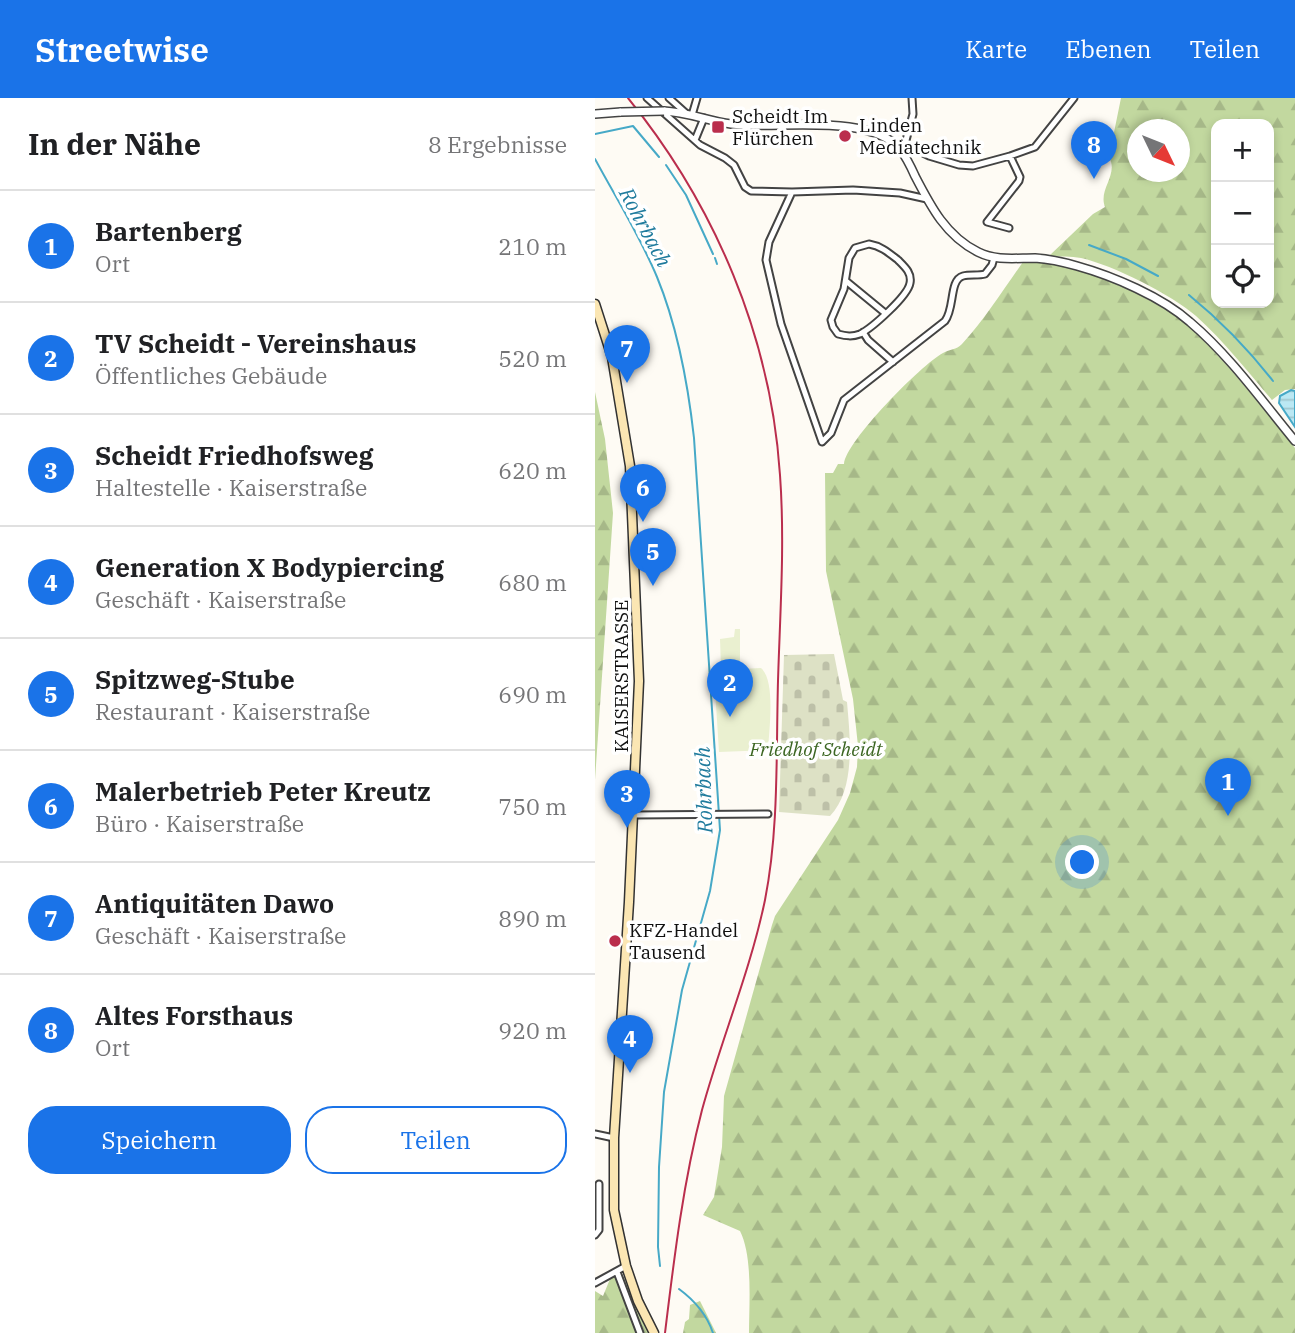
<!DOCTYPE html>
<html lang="de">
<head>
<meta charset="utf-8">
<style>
	body { margin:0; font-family:"IBM Plex Serif",serif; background:#f6f6f6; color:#202124 }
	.controls { position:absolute; right:21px; top:21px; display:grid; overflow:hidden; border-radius:14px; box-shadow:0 4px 10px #0003 }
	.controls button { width:63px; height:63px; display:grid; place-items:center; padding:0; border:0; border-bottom:2px solid #e0e0e0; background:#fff; color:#202124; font:35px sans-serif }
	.compass { position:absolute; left:532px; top:21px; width:63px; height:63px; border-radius:50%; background:#fff; box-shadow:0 4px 10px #0003; rotate:133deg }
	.you { position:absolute; left:488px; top:765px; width:24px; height:24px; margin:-18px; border:5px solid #fff; border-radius:50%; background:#1a73e8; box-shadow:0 0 0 10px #1a73e833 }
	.badge { display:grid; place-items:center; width:46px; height:46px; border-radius:50%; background:#1a73e8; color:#fff; font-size:23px; font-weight:700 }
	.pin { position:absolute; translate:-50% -58px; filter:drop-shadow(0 2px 4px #0008) }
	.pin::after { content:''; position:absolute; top:37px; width:24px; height:21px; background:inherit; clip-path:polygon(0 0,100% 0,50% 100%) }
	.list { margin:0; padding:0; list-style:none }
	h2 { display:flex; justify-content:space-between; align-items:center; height:91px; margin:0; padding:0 28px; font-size:30px }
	h2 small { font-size:23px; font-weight:400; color:#757577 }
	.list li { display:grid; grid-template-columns:46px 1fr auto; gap:21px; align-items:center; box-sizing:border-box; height:112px; padding:0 28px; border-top:2px solid #e0e0e0 }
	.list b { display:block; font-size:26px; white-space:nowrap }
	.list p { margin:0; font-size:23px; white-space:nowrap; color:#757577 }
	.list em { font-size:23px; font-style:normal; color:#757577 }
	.actions { display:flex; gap:14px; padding:21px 28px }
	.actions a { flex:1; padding:16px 0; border:2px solid #1a73e8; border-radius:28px; text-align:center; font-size:24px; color:#1a73e8 }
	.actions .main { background:#1a73e8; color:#fff }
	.icon { flex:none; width:38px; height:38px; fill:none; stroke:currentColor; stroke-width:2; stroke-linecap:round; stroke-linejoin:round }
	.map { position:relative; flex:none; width:700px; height:1235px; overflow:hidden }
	header { display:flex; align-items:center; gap:42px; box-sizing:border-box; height:98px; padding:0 35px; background:#1a73e8; color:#fff }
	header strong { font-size:33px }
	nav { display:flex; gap:38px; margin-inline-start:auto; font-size:24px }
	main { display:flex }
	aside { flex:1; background:#fff }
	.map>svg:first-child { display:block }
	.forest { fill:url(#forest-firs); fill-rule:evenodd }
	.cemetery { fill:url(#cemetery-stones) }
	.pitch { fill:#eaf0d0 }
	.water { fill:url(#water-rules); stroke:#46a9c7; stroke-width:2 }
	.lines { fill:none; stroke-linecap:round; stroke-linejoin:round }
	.stream { stroke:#46a9c7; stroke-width:2 }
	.minor-casing { stroke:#434343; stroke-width:9 }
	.tertiary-casing { stroke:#434343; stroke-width:10 }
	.secondary-casing { stroke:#323232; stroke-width:11 }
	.minor { stroke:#fff; stroke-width:5 }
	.tertiary { stroke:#fff; stroke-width:7 }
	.secondary { stroke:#fbe6b3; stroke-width:8 }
	.rail { stroke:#ba2e4d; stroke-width:2 }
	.tertiary-bridge-casing { stroke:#434343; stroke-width:10; stroke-linecap:butt }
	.tertiary-bridge { stroke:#fff; stroke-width:7 }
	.poi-dot { fill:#ba2e4d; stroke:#fff; stroke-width:2.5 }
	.labels { text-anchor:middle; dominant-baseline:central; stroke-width:7; stroke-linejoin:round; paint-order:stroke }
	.poi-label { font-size:19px; fill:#101010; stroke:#fff; text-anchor:start }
	.street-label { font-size:19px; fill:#101010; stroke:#fff }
	.park-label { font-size:19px; font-style:italic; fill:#3c6623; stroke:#fff }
	.water-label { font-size:21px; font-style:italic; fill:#1f7b9d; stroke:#fff }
</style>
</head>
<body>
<header>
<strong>Streetwise</strong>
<nav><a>Karte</a><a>Ebenen</a><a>Teilen</a></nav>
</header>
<main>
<aside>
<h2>In der Nähe<small>8 Ergebnisse</small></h2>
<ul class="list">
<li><span class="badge">1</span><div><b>Bartenberg</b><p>Ort</p></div><em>210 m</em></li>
<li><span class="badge">2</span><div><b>TV Scheidt - Vereinshaus</b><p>Öffentliches Gebäude</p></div><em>520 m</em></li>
<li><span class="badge">3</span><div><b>Scheidt Friedhofsweg</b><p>Haltestelle · Kaiserstraße</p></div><em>620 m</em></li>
<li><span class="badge">4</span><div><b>Generation X Bodypiercing</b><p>Geschäft · Kaiserstraße</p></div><em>680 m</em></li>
<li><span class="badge">5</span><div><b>Spitzweg-Stube</b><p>Restaurant · Kaiserstraße</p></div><em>690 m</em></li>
<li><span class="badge">6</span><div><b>Malerbetrieb Peter Kreutz</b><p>Büro · Kaiserstraße</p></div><em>750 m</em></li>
<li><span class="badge">7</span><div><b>Antiquitäten Dawo</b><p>Geschäft · Kaiserstraße</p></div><em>890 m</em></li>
<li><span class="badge">8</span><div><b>Altes Forsthaus</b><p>Ort</p></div><em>920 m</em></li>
</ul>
<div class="actions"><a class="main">Speichern</a><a>Teilen</a></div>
</aside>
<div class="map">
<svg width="700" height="1235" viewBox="0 0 700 1235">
	<defs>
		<pattern id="forest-firs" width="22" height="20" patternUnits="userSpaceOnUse" patternTransform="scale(1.75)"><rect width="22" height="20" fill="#c2d89f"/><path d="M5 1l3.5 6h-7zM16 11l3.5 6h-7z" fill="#a6b888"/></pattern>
		<pattern id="cemetery-stones" width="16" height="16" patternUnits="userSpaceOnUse" patternTransform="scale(1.75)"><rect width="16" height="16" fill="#dde1c5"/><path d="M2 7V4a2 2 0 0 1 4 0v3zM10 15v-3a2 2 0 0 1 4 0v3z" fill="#bdc0a8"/></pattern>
		<pattern id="water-rules" width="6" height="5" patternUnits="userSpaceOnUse" patternTransform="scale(1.75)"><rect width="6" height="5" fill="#bbe8f3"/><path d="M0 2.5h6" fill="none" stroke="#a0c6cf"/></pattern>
	</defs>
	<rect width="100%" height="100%" fill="#fefbf4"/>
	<path class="forest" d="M 526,0 L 700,0 L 700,291 L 690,292 L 677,302 C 653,274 629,243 601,218 C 577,197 518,167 486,160 C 476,158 465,159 454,158 L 498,116 L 510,109 C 503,91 524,77 514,59 ZM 674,26 L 674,205 L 621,205 L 621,26 ZM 542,32 L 584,32 L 584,74 L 542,74 Z
		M 441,163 C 484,167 561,199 593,228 C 633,264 666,309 700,350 L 700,1235 L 154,1235 C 154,1206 158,1159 145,1133 L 108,1117 L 119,1099 L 127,1049 L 129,998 L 177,827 L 180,818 L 243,722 L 255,695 L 262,669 L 263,648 L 258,601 L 231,473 L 230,375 L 238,375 L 243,366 L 249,366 C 251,343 326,267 348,255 C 355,251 361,252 367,246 C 390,221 408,192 428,164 Z
		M 0,294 L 10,341 L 18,415 L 0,682 Z
		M 26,1173 L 53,1235 L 0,1235 L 0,1193 L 8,1198 L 15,1181 Z
		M 105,1203 L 121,1235 L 88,1235 L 90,1224 L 94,1221 L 95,1207 Z"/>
	<path class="cemetery" d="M 239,556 L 248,602 L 252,604 C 255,639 261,691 235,718 L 184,714 L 189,557 Z"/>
	<path class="pitch" d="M 140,531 L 145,531 L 145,569 L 126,569 L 125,541 L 139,539 Z
		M 166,570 C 181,583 174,632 173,652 L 124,654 L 120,591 L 127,590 L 126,572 Z"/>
	<path class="water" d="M 696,292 L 700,293 L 700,329 L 684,305 L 685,298 Z"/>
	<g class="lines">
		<path class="stream" d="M 0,36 L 38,28 L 64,59
			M 0,61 C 21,100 45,138 62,179 C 83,230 93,286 99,340 L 125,732 L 115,793 L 87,892 L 69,994 L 64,1069 L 63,1149 L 65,1168
			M 71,67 L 91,97 L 118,156
			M 494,147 L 531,161 L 563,178
			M 120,160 L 122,166
			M 594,197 C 626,223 653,251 678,283
			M 84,1191 C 99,1202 112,1217 118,1235"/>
		<g class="minor-casing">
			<path id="minor" d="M 52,0 L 105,47 L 130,60 L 139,67 L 150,89 L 156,93 L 197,94 L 258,92 L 305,95 L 332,101
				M 74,0 L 92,16
				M 97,17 L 102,0
				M 100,42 L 109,20
				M 310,46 L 334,58 L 364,67 L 378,68 L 415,58 L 440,49 L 479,0
				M 310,46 L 318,16 L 317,0
				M 197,94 L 174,144 L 171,162 L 186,226 L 227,344 L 236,335 L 249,302 L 350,223 C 360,210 354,182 368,178 C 375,176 383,178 390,176 L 397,167 L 399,160
				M 414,130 L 392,124 L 424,83 L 425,79 L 415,58
				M 274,146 C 286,148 294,155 303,162 C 310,169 317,175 315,185 C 313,198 277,230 265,236 C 257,239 251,238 243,236 L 238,229 L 236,222 L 249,191 L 254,160 L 260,150 Z
				M 251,183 L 290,215
				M 268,234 L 273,242 L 298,264
				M 39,717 L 173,716
				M 0,1036 L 19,1040
				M 0,1137 L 4,1132 L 4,1086
				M 22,1174 L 45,1235
				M 0,1185 L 31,1168"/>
		</g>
		<g class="tertiary-casing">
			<path id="tertiary" d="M 69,13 C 92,14 113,23 136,26 C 181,32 273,14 305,51 C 311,59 316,69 320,78 C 336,109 351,138 383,154 C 401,163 420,160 440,160 C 454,161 468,164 482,168 C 518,178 567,199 595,224 C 635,258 667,303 700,343
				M 0,16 L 26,14"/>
		</g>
		<g class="secondary-casing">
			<path id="secondary" d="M 0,206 L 17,259 L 35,368 L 44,583 L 34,804 L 19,1040 L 19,1112 L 31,1168 L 43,1203 L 59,1235"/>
		</g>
		<use href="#minor" class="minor"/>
		<use href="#tertiary" class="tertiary"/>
		<use href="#secondary" class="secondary"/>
		<path class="rail" d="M 33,0 C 120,107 176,239 185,377 C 190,446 185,515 183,583 C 181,656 184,731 170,802 C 155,874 126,942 107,1012 C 88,1085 79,1161 70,1235"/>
		<g class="tertiary-bridge-casing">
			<path id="tertiary-bridge" d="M 26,14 L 69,13"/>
		</g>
		<use href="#tertiary-bridge" class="tertiary-bridge"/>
	</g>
	<g class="poi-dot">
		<rect x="116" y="22" width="14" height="14" rx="3.5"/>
		<circle cx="250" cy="38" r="7"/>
		<circle cx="20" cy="843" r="7"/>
	</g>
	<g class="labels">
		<g class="poi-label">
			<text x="137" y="18">Scheidt Im<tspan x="137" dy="22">Flürchen</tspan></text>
			<text x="264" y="27">Linden<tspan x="264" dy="22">Mediatechnik</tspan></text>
			<text x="34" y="832">KFZ-Handel<tspan x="34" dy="22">Tausend</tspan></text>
		</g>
		<g class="street-label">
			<text transform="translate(26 578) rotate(-90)">KAISERSTRASSE</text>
		</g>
		<g class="park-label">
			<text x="221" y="651">Friedhof Scheidt</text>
		</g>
		<g class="water-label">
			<text transform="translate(51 129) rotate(62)">Rohrbach</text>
			<text transform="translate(108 692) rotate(-92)">Rohrbach</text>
		</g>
	</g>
</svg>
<div class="controls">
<button>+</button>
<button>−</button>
<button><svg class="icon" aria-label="locate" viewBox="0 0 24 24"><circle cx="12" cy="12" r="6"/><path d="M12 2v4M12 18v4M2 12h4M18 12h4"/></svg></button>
</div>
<svg class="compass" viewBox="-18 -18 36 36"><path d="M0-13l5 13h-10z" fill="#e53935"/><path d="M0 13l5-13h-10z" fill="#757577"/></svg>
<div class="you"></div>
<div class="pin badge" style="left:633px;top:718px">1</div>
<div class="pin badge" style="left:135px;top:619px">2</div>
<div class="pin badge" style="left:32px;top:730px">3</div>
<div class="pin badge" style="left:35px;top:975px">4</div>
<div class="pin badge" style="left:58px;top:488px">5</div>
<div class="pin badge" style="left:48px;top:424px">6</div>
<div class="pin badge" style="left:32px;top:285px">7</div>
<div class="pin badge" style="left:499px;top:81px">8</div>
</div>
</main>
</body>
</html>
